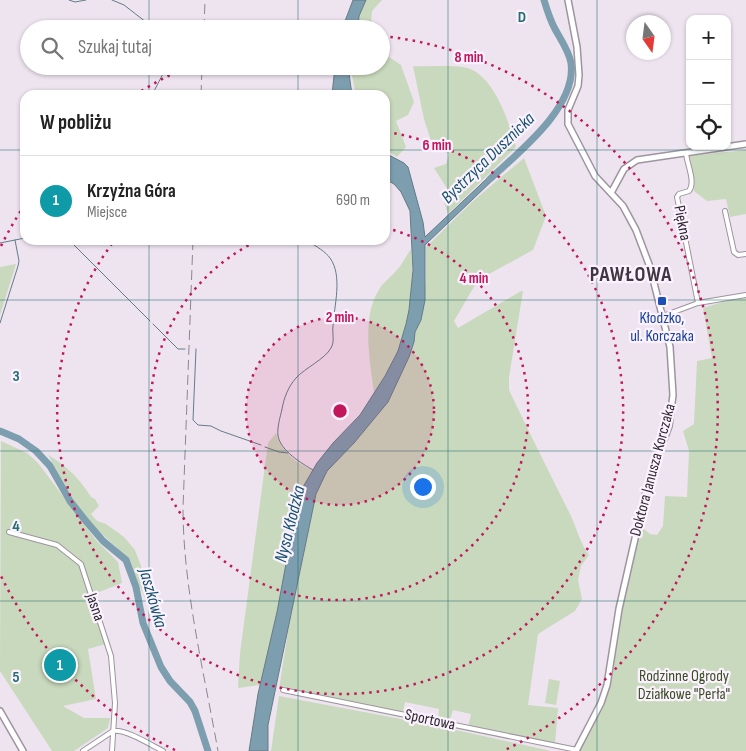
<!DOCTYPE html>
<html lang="pl">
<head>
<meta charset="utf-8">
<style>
	body { margin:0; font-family:"Sofia Sans Condensed",sans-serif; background:#f6f6f6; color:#222 }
	.controls { position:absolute; right:15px; top:15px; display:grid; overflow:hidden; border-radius:10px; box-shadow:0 1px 4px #0004 }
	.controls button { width:45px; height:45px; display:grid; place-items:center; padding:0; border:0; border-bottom:1px solid #e0e0e0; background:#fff; color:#222; font:25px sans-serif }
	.compass { position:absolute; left:626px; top:15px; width:45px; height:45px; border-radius:50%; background:#fff; box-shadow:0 1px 4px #0004; rotate:166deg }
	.you { position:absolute; left:422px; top:486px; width:18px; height:18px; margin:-12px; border:4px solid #fff; border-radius:50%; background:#1a73e8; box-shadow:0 0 0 8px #1a73e833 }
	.badge { display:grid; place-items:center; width:32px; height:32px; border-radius:50%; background:#d93025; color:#fff; font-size:16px; font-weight:700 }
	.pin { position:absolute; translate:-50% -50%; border:2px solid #fff; box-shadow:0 1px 5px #0006 }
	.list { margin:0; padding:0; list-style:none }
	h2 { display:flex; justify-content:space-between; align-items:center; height:65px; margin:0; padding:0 20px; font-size:21px }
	h2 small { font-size:16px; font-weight:400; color:#767676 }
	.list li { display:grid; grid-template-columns:32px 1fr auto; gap:15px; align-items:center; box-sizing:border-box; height:90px; padding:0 20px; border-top:1px solid #e0e0e0 }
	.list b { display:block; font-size:19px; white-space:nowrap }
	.list p { margin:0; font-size:16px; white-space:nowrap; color:#767676 }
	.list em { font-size:16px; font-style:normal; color:#767676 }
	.icon { flex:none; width:28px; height:28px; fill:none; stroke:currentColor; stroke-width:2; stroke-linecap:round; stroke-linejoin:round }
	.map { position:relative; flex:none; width:746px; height:751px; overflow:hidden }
	.search { position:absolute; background:#fff; box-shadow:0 1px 4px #0004; left:20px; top:20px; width:370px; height:55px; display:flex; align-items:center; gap:12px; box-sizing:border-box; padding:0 18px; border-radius:28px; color:#767676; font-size:19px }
	.panel { position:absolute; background:#fff; box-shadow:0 1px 4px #0004; left:20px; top:90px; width:370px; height:155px; border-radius:15px }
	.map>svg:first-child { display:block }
	.green { fill:#c9d9bd }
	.water { fill:#7d9eae; stroke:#657b87 }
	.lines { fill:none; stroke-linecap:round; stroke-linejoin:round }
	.stream { stroke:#657b87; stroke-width:1 }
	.river { stroke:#7d9eae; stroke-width:7 }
	.street-casing { stroke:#9e94a0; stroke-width:6 }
	.secondary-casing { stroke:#9e94a0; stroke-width:8 }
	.street { stroke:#fff; stroke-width:4 }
	.secondary { stroke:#fff; stroke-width:5 }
	.rail { stroke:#8c868e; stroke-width:1; stroke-dasharray:10 5; stroke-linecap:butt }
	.grid { fill:none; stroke:#246f71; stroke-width:1; stroke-opacity:0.55 }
	.ring { fill:none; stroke:#c2185b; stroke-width:2.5; stroke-dasharray:2.5 5 }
	.transit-dot { fill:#1a4fb4; stroke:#fcf1fe; stroke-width:2 }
	.labels { text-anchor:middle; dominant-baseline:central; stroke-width:4.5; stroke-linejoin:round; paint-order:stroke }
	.street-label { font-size:16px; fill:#2c292d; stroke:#fcf1fe }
	.transit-label { font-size:16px; fill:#164399; stroke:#fcf1fe }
	.park-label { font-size:16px; fill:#384f23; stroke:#fcf1fe }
	.water-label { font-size:18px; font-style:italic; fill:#13546c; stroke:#fcf1fe }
	.district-label { font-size:21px; font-weight:bold; letter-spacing:1px; fill:#3f3640; stroke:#fcf1fe }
	.grid-label { font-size:16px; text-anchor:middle; font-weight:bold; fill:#246f71; stroke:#fcf1fe; stroke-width:4.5; stroke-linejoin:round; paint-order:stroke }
	.centre { fill:#c2185b; stroke:#fcf1fe; stroke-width:2.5 }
	.ring-label { font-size:15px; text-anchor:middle; font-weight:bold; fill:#c2185b; stroke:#fcf1fe; stroke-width:4.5; stroke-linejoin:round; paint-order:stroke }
</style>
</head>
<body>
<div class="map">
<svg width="746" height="751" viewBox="0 0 746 751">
	<rect width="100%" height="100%" fill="#eee4f0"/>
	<path class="green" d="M 365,0 L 382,0 L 372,11 L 371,23 L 363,29 L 360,27 L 359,16 Z
		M 389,57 L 401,65 L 414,102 L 408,115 L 396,121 L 406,147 L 397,157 L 385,149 L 385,95 L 356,95 L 352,76 L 357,69 L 357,66 L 381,66 L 381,61 Z
		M 413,66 C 429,67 447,65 463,67 C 493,71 509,122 516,147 L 448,214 L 444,202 L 450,193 L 434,168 L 446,164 L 449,154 L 433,147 L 424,119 Z
		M 746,150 L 746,214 L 730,217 L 726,199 L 707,201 L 694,191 L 693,177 L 688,156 Z
		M 524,158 L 546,216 L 533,250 L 478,280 L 454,321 L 458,328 L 521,291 L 523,291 L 509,377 L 509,390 C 529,432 550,474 571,516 C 577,529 580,543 589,555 L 581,566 L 578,580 L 582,599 L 575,611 L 538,634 L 528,705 L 558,708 L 555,744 L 468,727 L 471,714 L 453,710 L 449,723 L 438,718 L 439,709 L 405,702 L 403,712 L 279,689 L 289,625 L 316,494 L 326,471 L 354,443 L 388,402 L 409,357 L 414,342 L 415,332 L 421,320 L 426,280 L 426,247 L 473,201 Z
		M 411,249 C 414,280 411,322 398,352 C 391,366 383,379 374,393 C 370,360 360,314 382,285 C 386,280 392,276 396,271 C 402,265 406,256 411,249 Z
		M 16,264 L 0,315 L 0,267 Z
		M 746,298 L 746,751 L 579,751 L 603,707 L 639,525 L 650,534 L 657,535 L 663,526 L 665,496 L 687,497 L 689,451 L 683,431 L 694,424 L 697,361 L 712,358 L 703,308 L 726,301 Z
		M 276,433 C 280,450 297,464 313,470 L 299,494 L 277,612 L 260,685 L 238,688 L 240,653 L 268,443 Z
		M 1,441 L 27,453 L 38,463 L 96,540 L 118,562 L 122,583 L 89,596 L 106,644 L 88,649 L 96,699 L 63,706 L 84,718 L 110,718 L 108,728 L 74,751 L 52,751 L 0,671 Z
		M 48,455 C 66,465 80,479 91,497 L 95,499 L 99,506 L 91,514 L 97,521 L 106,524 L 124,537 L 135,550 L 141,566 L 142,579 L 149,594 L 151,604 L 148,605 L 126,556 L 92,525 L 74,501 Z
		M 549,679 L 560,681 L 556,705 L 545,703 Z
		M 279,696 L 438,726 L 551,751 L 271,751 Z"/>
	<path class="water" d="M 353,0 L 366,0 L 359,16 L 358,29 L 342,29 Z
		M 335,66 L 348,66 L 352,95 L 332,95 Z
		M 385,153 L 404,163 L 408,167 L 423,222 L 425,237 L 497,169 L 497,176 L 425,245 L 425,300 L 421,320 L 415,332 L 414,342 L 409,357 L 388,402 L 354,443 L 327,471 L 316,494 L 268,725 L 268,751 L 249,751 L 258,694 L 277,612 L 299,494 L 317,463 L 333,443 L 360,415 L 385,376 L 398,351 L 406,324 L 409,310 L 413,270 L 410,211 L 401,192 L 394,184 L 385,179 Z"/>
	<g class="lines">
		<path class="stream" d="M 69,0 L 75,2 L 86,0
			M 112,0 L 124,5 L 155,29
			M 152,95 L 167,66
			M 69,240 L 150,321
			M 309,242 C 316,246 326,252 330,258 C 343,276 334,306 333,326 C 332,334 335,341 331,348 C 325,359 305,368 296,378 C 288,387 284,398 282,409 C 280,418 277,427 278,436 C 281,451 301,463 313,470
			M 0,243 L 25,238
			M 0,323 L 18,266 L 19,261 L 15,240
			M 153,324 L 178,349 L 185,349
			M 196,349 L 193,420 L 198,425 L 211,426 L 221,431 L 261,445
			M 265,447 L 279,452 L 288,453"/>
		<path class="river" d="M 490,179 C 519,152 577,107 571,63 C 569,51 561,40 555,29 C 550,20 547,10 544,0
			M 0,431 L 19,439 L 36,451 L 50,466 L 70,501 L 85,520 L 103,541 L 126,560 L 136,587 L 143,623 L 161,667 L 170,681 L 190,702 L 195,711 L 208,751"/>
		<g class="street-casing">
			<path id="street" d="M 686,153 C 687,165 696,182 689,191 L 679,194 L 677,197 L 698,303
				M 725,211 L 734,252 L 738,255 L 746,254
				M 663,316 L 698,303 L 746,295
				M 9,532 L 57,545 L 81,564 L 111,656 L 115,703 L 112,751
				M 283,690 L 577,750
				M 113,731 C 126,729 151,745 163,751
				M 83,751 L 113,731"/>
		</g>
		<g class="secondary-casing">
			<path id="secondary" d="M 568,0 L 577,47 L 579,75 L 578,86 L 568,110 L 568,124 L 595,176 L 623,206 L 636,230 L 650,267 L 670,347 L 673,395 L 669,426 L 654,466 L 644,499 L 619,609 L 607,685 L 601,703 L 576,751
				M 611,193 L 624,169 L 637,160 L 746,144
				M 0,711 L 23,751"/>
		</g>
		<use href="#street" class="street"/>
		<use href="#secondary" class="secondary"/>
		<path class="rail" d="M 204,29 L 205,0
			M 201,95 L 202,66
			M 193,240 L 183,508 C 183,587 204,672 218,751"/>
	</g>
	<path class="grid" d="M 149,0 L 149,29M 298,0 L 298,29M 448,0 L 448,751M 597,0 L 597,751M 149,66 L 149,95M 298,66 L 298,95M 0,150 L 25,150M 385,150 L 746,150M 149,240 L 149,751M 298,240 L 298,751M 0,300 L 746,300M 0,451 L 746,451M 0,601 L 746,601"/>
	<circle cx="340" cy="411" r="94" fill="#c2185b" fill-opacity=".12"/>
	<g class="ring">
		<circle cx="340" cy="411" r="94"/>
		<path d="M386 228A189 189 0 1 1 259 240"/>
		<path d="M387 132A283 283 0 1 1 114 241"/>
		<path d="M175 750A377 377 0 0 1 1 576M1 246A377 377 0 0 1 24 206M135 95A377 377 0 0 1 187 67M383 36A377 377 0 0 1 505 750"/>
	</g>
	<rect class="transit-dot" x="657" y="296" width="10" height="10" rx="2.5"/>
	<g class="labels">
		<g class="street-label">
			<text transform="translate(682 223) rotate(79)">Piękna</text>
			<text transform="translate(653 470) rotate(-75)">Doktora Janusza Korczaka</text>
			<text transform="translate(95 607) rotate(71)">Jasna</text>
			<text transform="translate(430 720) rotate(12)">Sportowa</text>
		</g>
		<g class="transit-label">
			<text x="662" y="318">Kłodzko,<tspan x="662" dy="18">ul. Korczaka</tspan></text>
		</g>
		<g class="park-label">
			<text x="684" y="676">Rodzinne Ogrody<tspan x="684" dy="18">Działkowe "Perła"</tspan></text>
		</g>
		<g class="water-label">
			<text transform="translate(488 158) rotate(-44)">Bystrzyca Dusznicka</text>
			<text transform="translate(290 524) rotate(-76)">Nysa Kłodzka</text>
			<text transform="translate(153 598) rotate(74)">Jaszkówka</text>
		</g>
		<g class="district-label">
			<text x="631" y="274">PAWŁOWA</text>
		</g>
	</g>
	<g class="grid-label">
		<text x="522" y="22">D</text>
		<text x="16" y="381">3</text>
		<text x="16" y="531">4</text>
		<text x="16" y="682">5</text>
	</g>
	<circle cx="340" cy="411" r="8" class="centre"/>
	<g class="ring-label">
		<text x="469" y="62">8 min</text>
		<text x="437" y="150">6 min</text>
		<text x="474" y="283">4 min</text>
		<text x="340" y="322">2 min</text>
	</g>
</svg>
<div class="controls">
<button>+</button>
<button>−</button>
<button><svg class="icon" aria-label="locate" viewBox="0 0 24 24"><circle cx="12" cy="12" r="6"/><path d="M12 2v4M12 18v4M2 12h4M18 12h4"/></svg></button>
</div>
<svg class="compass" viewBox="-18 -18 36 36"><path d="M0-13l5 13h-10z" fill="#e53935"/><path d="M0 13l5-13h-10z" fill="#767676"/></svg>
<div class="you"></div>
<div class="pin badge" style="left:60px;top:665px;background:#0f9aa8">1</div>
<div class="search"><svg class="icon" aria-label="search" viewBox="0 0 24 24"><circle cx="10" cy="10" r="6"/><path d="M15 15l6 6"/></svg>Szukaj tutaj</div>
<section class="panel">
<h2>W pobliżu<small></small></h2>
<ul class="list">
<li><span class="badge" style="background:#0f9aa8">1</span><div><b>Krzyżna Góra</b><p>Miejsce</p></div><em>690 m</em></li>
</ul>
</section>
</div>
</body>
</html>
